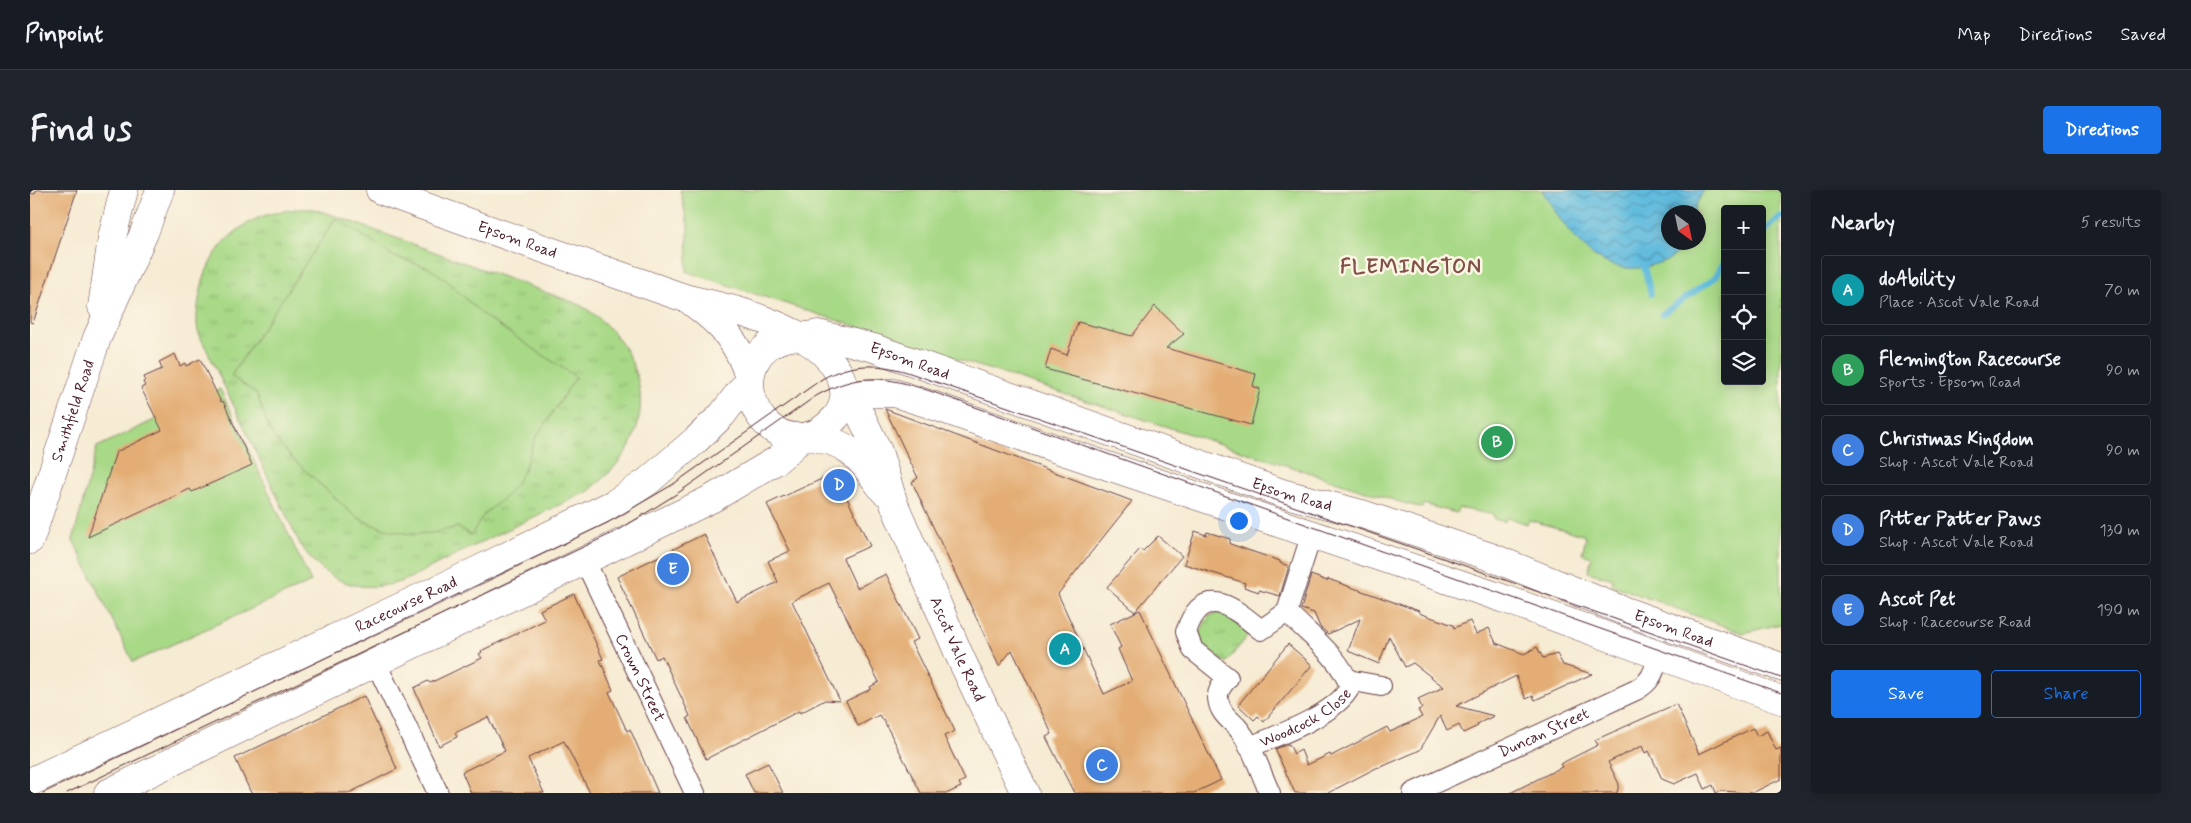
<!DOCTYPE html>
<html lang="en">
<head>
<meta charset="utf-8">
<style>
	body { margin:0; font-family:Mynerve,sans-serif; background:#20242c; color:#f1f3f6 }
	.controls { position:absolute; right:15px; top:15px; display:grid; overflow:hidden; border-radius:5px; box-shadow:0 2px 12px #0003 }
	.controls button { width:45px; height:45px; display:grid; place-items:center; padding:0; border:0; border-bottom:1px solid #363941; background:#171b24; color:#f1f3f6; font:25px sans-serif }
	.compass { position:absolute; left:1631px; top:15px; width:45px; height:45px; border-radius:50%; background:#171b24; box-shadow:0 2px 12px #0003; rotate:147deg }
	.you { position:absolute; left:1208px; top:330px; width:18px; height:18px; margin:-12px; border:4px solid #fff; border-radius:50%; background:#1a73e8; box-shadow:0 0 0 8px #1a73e833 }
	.badge { display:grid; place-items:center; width:32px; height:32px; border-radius:50%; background:#1a73e8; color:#fff; font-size:16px; font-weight:700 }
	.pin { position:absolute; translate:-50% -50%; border:2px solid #fff; box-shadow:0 1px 5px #0006 }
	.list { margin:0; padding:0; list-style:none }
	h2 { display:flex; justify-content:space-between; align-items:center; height:65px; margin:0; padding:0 20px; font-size:21px }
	h2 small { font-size:16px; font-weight:400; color:#9ea1a6 }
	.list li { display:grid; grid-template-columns:32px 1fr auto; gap:15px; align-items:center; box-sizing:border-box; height:70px; margin:0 10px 10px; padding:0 10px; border:1px solid #363941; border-radius:5px }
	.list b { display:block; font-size:19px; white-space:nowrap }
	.list p { margin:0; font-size:16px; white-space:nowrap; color:#9ea1a6 }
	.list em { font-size:16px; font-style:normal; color:#9ea1a6 }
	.actions { display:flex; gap:10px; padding:15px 20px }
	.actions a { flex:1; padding:11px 0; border:1px solid #1a73e8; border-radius:5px; text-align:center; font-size:18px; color:#1a73e8 }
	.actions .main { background:#1a73e8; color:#fff }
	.icon { flex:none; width:28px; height:28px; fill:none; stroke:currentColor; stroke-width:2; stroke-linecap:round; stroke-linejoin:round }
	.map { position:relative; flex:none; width:1751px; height:603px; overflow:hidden; border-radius:5px }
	header { display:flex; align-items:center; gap:30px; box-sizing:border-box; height:70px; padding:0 25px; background:#171b24; border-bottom:1px solid #363941 }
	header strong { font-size:24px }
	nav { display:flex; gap:28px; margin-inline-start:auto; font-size:18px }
	.intro { display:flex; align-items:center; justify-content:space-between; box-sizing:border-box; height:120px; padding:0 30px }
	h1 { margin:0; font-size:35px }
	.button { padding:12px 22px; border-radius:5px; background:#1a73e8; color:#fff; font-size:18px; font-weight:700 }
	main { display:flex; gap:30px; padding:0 30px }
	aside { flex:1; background:#171b24; border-radius:5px; box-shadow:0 2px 12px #0003 }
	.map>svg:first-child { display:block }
	.grass { fill:url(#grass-tufts); stroke:#797c59 }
	.garden { fill:#a8d987; stroke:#797c59; fill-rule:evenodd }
	.water { fill:url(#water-waves); stroke:#556d84 }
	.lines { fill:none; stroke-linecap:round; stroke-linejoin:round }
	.stream { stroke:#60bbde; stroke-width:6 }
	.building { fill:#e3ad75 }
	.street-casing { stroke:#643e44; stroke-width:22 }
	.secondary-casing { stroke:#643e44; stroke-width:29 }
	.primary-casing { stroke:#643e44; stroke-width:29 }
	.highway-casing { stroke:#643e44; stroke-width:29 }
	.street { stroke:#fff; stroke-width:20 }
	.secondary { stroke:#fff; stroke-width:28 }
	.primary { stroke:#fff; stroke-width:28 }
	.highway { stroke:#fff; stroke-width:28 }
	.tram { stroke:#4a1f2b; stroke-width:1 }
	.labels { text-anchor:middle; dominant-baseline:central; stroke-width:5; stroke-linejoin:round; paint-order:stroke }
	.street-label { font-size:16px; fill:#4a1f2b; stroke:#fcf5e5 }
	.district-label { font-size:21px; font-weight:bold; letter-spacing:1px; fill:#805145; stroke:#fcf5e5 }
</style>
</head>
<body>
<header>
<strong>Pinpoint</strong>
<nav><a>Map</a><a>Directions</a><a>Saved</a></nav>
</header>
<div class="intro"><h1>Find us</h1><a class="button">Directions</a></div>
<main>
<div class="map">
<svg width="1751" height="603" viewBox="0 0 1751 603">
	<defs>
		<pattern id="grass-tufts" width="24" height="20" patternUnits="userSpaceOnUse" patternTransform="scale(1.25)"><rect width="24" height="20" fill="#a8d987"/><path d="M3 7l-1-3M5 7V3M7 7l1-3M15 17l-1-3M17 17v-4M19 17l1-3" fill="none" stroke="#92ba75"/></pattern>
		<pattern id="water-waves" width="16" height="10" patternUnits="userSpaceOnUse" patternTransform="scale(1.25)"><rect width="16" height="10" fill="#60bbde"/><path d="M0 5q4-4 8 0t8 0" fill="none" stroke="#5197b4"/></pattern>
	</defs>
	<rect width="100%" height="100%" fill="#fcf5e5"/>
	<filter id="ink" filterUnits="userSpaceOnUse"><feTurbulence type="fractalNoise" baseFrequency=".02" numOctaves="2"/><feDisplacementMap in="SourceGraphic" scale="10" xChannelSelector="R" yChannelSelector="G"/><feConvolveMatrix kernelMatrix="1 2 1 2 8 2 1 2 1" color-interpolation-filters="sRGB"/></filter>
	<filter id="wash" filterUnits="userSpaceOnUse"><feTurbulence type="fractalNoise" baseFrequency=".0096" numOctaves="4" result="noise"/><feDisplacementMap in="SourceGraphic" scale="20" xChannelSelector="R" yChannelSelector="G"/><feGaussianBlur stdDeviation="1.12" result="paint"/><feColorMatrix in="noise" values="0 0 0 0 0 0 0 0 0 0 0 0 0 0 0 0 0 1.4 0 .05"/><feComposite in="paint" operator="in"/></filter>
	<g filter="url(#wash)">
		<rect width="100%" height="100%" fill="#f6ebd3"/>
		<path class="grass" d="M 266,19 L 283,19 L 300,24 L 548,114 C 601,143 631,210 594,265 C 584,279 572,290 559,301 C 512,323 464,346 417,369 C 399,377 378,392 358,395 C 319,402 291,386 270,354 L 176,158 C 173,153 170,147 168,141 C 166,132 167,120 169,110 C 174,73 193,44 228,28 C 240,23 253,21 266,19 Z
			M 1192,422 L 1219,444 L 1196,473 C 1173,455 1160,455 1179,426 Z"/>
		<path class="garden" d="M 650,0 L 1751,0 L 1751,434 L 1713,443 L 1582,395 L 1583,389 L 1558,382 L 1562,367 L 1552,364 L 1556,347 L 1553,345 L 1499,330 L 1497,334 L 1477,327 L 1475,332 L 1464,329 L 1464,325 L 1429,318 L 1426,323 L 1393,314 L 1392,318 L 1370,312 L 657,82 L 658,35 ZM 1695,19 L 1732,19 L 1732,191 L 1695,191 ZM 1638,22 L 1668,22 L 1668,52 L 1638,52 Z
			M 306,28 L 365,67 L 397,77 L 414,88 L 454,126 L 546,187 L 505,249 L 494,280 L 485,295 L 473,309 L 455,323 L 441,345 L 428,337 L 402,343 L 382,344 L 362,341 L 343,335 L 325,326 L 264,270 L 250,255 L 239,239 L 227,204 L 201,186 Z
			M 190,199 L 281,392 L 103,472 L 43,350 L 67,257 Z"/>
		<path class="water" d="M 1512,0 L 1674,0 L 1665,17 L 1664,22 L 1638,22 L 1638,52 L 1655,53 C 1643,70 1641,69 1622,75 C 1568,92 1536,40 1512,0 Z"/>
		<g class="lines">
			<path class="stream" d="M 1732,43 L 1751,27
				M 1614,77 L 1621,104
				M 1632,124 L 1686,87 L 1695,69"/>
		</g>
		<g id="blocks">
			<path class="building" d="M 6,0 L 47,0 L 3,133 L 0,132 L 0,3 L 5,4 Z
				M 1125,116 L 1154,144 L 1136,158 L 1226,184 L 1223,196 L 1230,199 L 1221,235 L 1015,179 L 1021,159 L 1037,165 L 1048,132 L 1102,146 Z
				M 145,164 L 150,176 L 155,173 L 156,176 L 170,169 L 191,212 L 193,211 L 222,275 L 162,302 L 160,299 L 58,347 L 86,262 L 132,240 L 111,198 L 115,196 L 113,192 L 115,190 L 114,187 L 132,179 L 129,172 Z
				M 855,219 L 1102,311 L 1028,404 L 1074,504 L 1102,491 L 1088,459 L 1091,457 L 1080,434 L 1110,420 L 1191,590 L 1164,603 L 1044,603 L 1016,547 L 1022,544 L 982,460 L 969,476 L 882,292 L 888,288 Z
				M 807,282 L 819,305 L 816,306 L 840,356 L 813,368 L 827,398 L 856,384 L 888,449 L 881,452 L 925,541 L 914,546 L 935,590 L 929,593 L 931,597 L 918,603 L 891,603 L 853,529 L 852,530 L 849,525 L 828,536 L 816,511 L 841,499 L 840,497 L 849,492 L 799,393 L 762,411 L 810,511 L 795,510 L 770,523 L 769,521 L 676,569 L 657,528 L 660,526 L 632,466 L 626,469 L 587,387 L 674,344 L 707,412 L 748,392 L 738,371 L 760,361 L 737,314 Z
				M 1165,341 L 1176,345 L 1177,342 L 1200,349 L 1200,354 L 1250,371 L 1250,373 L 1259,376 L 1250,406 L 1229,400 L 1229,402 L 1214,397 L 1215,393 L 1154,374 Z
				M 1128,346 L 1152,366 L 1105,422 L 1077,397 L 1110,359 L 1113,361 Z
				M 1281,385 L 1297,391 L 1298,389 L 1389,421 L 1389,423 L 1423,435 L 1424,438 L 1440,431 L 1446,444 L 1459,438 L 1466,453 L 1494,464 L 1507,457 L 1513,468 L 1527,464 L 1533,475 L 1562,484 L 1505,510 L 1503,506 L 1496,509 L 1486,486 L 1426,516 L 1464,526 L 1447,534 L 1448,536 L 1433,543 L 1429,535 L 1417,541 L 1410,526 L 1390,560 L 1349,578 L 1348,577 L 1298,603 L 1265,603 L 1245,559 L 1259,554 L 1264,564 L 1271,560 L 1277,575 L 1300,564 L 1301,566 L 1357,537 L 1360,542 L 1392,527 L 1388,520 L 1392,518 L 1388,509 L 1414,497 L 1383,473 L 1375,477 L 1359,446 L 1349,474 L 1318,461 L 1330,429 L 1298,444 L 1290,437 L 1284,423 L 1271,419 Z
				M 544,404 L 573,469 L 570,470 L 583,500 L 579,502 L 597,541 L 600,539 L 628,603 L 560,603 L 534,551 L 498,568 L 514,603 L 441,603 L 432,582 L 475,561 L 458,527 L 425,543 L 427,547 L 409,556 L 384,498 L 398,491 L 400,493 L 452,468 L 449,464 L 452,462 L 451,461 L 515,430 L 510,420 Z
				M 1258,454 L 1282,475 L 1234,532 L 1228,526 L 1224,530 L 1208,515 Z
				M 334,506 L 367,579 L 319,603 L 221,603 L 205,568 Z
				M 1646,514 L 1669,564 L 1723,538 L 1727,546 L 1737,541 L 1746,560 L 1751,558 L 1751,589 L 1722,603 L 1691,601 L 1686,603 L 1683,595 L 1675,599 L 1668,583 L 1644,594 L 1632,589 L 1619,561 L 1615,563 L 1612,556 L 1578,572 L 1589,594 L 1587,603 L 1480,603 L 1532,577 L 1530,574 L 1568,555 L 1565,550 Z
				M 738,573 L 753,603 L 724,603 L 715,584 Z"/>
		</g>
	</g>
	<g filter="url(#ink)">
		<use href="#blocks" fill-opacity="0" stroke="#643e44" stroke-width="1"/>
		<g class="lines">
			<g class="street-casing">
				<g id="street">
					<path id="s1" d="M 555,371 L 665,603"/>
					<path d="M 346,473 L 408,603"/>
					<path d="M 1318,490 L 1351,496"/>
					<path id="s2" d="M 1219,557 C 1247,546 1307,524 1320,497 C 1310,466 1279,445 1257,422"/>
					<path d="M 1240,603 C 1230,582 1222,554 1207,537 C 1198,528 1189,522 1188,508 C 1187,500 1193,494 1198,488 L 1163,460 L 1156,442 C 1173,391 1204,418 1231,440 L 1257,422 L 1282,343"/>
					<path id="s3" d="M 1383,603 L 1606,500 C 1622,491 1623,483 1629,467"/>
				</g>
			</g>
			<g class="secondary-casing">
				<g id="secondary">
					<path id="s4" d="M 770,147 L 788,144 L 844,158 L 1252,303 L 1332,324 L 1461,367 L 1589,419 L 1751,477"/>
					<path d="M 815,204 L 864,203 L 899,214 L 1024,258 L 1475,409 L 1751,510"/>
					<path id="s5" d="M 0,592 L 432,388 L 585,313 L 617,292 L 666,250 L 692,225 L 719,190"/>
					<path d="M 78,603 L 683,308 L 747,270 L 773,247"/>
				</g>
			</g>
			<g class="primary-casing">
				<g id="primary">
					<path id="s6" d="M 350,0 C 449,37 549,71 649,106 C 663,111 678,113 692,117 C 718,123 750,135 773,148 C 800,163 829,198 806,227 C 797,237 784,247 770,247 C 712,248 696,150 769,146"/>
					<path d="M 663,113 C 692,134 709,153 719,188"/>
					<path id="s7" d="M 815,209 L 831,226 L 848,261 L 864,314 L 931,469 L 995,603"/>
					<path d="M 777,246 C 822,252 828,267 854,301"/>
				</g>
			</g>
			<g class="highway-casing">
				<g id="highway">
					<path d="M 72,117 L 82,48 L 94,0"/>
					<path id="s8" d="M 0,350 L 67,148 L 114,43 L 130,0"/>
				</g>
			</g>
			<use href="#street" class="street"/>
			<use href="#secondary" class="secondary"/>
			<use href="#primary" class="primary"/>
			<use href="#highway" class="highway"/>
			<path class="tram" d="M 13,603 L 577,333 L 642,295 L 792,189 C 820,173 847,173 877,182 L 1444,379 L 1751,488
				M 37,603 L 589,340 L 648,303 L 786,206 C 829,182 855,186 900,201 L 1751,503"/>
		</g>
	</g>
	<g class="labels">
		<g class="street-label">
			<text stroke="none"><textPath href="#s6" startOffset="146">Epsom Road</textPath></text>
			<text stroke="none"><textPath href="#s4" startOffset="114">Epsom Road</textPath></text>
			<text stroke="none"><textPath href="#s8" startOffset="136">Smithfield Road</textPath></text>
			<text stroke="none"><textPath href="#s4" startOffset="519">Epsom Road</textPath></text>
			<text stroke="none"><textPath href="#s5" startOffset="416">Racecourse Road</textPath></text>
			<text stroke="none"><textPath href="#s4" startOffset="924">Epsom Road</textPath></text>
			<text stroke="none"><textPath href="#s7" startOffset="276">Ascot Vale Road</textPath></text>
			<text stroke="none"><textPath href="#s1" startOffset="129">Crown Street</textPath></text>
			<text stroke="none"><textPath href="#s2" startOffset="64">Woodcock Close</textPath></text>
			<text stroke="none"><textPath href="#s3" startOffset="144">Duncan Street</textPath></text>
		</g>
		<g class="district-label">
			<text x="1381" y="77">FLEMINGTON</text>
		</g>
	</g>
</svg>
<div class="controls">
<button>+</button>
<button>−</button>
<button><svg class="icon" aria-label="locate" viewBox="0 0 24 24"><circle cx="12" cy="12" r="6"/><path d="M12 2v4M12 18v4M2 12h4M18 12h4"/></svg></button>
<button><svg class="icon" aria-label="layers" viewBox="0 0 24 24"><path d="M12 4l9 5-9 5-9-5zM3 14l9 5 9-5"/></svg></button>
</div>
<svg class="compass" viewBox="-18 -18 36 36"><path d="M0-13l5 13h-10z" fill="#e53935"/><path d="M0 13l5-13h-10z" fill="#9ea1a6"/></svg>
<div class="you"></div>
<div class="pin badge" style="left:1035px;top:459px;background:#0f9aa8">A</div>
<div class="pin badge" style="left:1467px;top:252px;background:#2e9e5b">B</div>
<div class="pin badge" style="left:1072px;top:575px;background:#3f7fe0">C</div>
<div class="pin badge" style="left:809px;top:295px;background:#3f7fe0">D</div>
<div class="pin badge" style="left:643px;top:379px;background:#3f7fe0">E</div>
</div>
<aside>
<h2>Nearby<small>5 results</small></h2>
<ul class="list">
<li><span class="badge" style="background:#0f9aa8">A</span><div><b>doAbility</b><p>Place · Ascot Vale Road</p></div><em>70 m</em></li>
<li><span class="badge" style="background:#2e9e5b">B</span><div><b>Flemington Racecourse</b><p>Sports · Epsom Road</p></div><em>90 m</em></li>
<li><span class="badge" style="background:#3f7fe0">C</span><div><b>Christmas Kingdom</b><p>Shop · Ascot Vale Road</p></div><em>90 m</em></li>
<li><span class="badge" style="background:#3f7fe0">D</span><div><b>Pitter Patter Paws</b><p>Shop · Ascot Vale Road</p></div><em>130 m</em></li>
<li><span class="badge" style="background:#3f7fe0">E</span><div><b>Ascot Pet</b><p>Shop · Racecourse Road</p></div><em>190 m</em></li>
</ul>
<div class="actions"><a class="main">Save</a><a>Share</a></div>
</aside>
</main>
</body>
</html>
